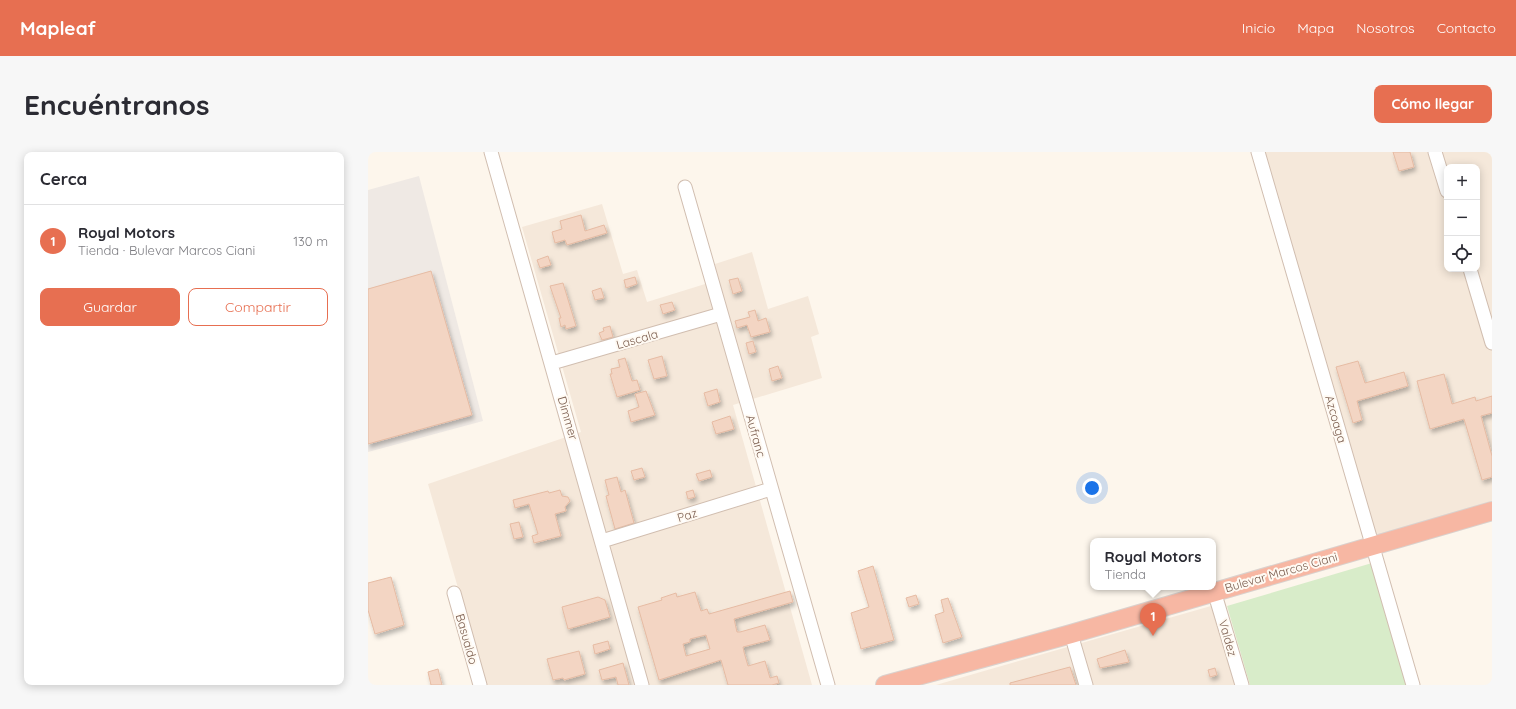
<!DOCTYPE html>
<html lang="es">
<head>
<meta charset="utf-8">
<style>
	body { margin:0; font-family:Quicksand,sans-serif; background:#f7f7f7; color:#2b2b33 }
	.controls { position:absolute; right:12px; top:12px; display:grid; overflow:hidden; border-radius:8px; box-shadow:0 2px 10px #0003 }
	.controls button { width:36px; height:36px; display:grid; place-items:center; padding:0; border:0; border-bottom:1px solid #e1e1e2; background:#fff; color:#2b2b33; font:20px sans-serif }
	.you { position:absolute; left:724px; top:336px; width:14px; height:14px; margin:-10px; border:3px solid #fff; border-radius:50%; background:#1a73e8; box-shadow:0 0 0 6px #1a73e833 }
	.badge { display:grid; place-items:center; width:26px; height:26px; border-radius:50%; background:#e76f51; color:#fff; font-size:13px; font-weight:700 }
	.pin { position:absolute; translate:-50% -33px; filter:drop-shadow(0 1px 2px #0008) }
	.pin::after { content:''; position:absolute; top:21px; width:14px; height:12px; background:inherit; clip-path:polygon(0 0,100% 0,50% 100%) }
	.popup { position:absolute; left:722px; top:386px; width:126px; height:52px; box-sizing:border-box; display:grid; place-content:center; border-radius:8px; background:#fff; filter:drop-shadow(0 1px 3px #0005); font-size:13px; white-space:nowrap; color:#7c7c81 }
	.popup b { font-size:15px; color:#2b2b33 }
	.popup::after { content:''; position:absolute; left:50%; top:100%; margin-left:-8px; border:8px solid transparent; border-top-color:#fff }
	.list { margin:0; padding:0; list-style:none }
	h2 { display:flex; justify-content:space-between; align-items:center; height:52px; margin:0; padding:0 16px; font-size:17px }
	h2 small { font-size:13px; font-weight:400; color:#7c7c81 }
	.list li { display:grid; grid-template-columns:26px 1fr auto; gap:12px; align-items:center; box-sizing:border-box; height:72px; padding:0 16px; border-top:1px solid #e1e1e2 }
	.list b { display:block; font-size:15px; white-space:nowrap }
	.list p { margin:0; font-size:13px; white-space:nowrap; color:#7c7c81 }
	.list em { font-size:13px; font-style:normal; color:#7c7c81 }
	.actions { display:flex; gap:8px; padding:12px 16px }
	.actions a { flex:1; padding:9px 0; border:1px solid #e76f51; border-radius:8px; text-align:center; font-size:14px; color:#e76f51 }
	.actions .main { background:#e76f51; color:#fff }
	.icon { flex:none; width:22px; height:22px; fill:none; stroke:currentColor; stroke-width:2; stroke-linecap:round; stroke-linejoin:round }
	.map { position:relative; flex:none; width:1124px; height:533px; overflow:hidden; border-radius:8px }
	header { display:flex; align-items:center; gap:24px; box-sizing:border-box; height:56px; padding:0 20px; background:#e76f51; color:#fff }
	header strong { font-size:19px }
	nav { display:flex; gap:22px; margin-inline-start:auto; font-size:14px }
	.intro { display:flex; align-items:center; justify-content:space-between; box-sizing:border-box; height:96px; padding:0 24px }
	h1 { margin:0; font-size:28px }
	.button { padding:10px 18px; border-radius:8px; background:#e76f51; color:#fff; font-size:14px; font-weight:700 }
	main { display:flex; gap:24px; padding:0 24px }
	aside { flex:1; background:#fff; border-radius:8px; box-shadow:0 2px 10px #0003 }
	.map>svg:first-child { display:block }
	.residential { fill:#f5e8da; fill-rule:evenodd }
	.industrial { fill:#efe9e4 }
	.green { fill:#d8ecc9 }
	.building { fill:#f3d5c3; stroke:#e6bba3; fill-rule:evenodd; filter:url(#shadow) }
	.lines { fill:none; stroke-linecap:round; stroke-linejoin:round }
	.minor-casing { stroke:#d1beb0; stroke-width:15 }
	.highway-casing { stroke:#dad1cd; stroke-width:20 }
	.minor { stroke:#fff; stroke-width:13 }
	.highway { stroke:#f7b7a3; stroke-width:18 }
	.labels { text-anchor:middle; dominant-baseline:central; stroke-width:4; stroke-linejoin:round; paint-order:stroke }
	.street-label { font-size:12px; fill:#7a5c4d; stroke:#fffaf3 }
</style>
</head>
<body>
<header>
<strong>Mapleaf</strong>
<nav><a>Inicio</a><a>Mapa</a><a>Nosotros</a><a>Contacto</a></nav>
</header>
<div class="intro"><h1>Encuéntranos</h1><a class="button">Cómo llegar</a></div>
<main>
<aside>
<h2>Cerca<small></small></h2>
<ul class="list">
<li><span class="badge">1</span><div><b>Royal Motors</b><p>Tienda · Bulevar Marcos Ciani</p></div><em>130 m</em></li>
</ul>
<div class="actions"><a class="main">Guardar</a><a>Compartir</a></div>
</aside>
<div class="map">
<svg width="1124" height="533" viewBox="0 0 1124 533">
	<defs>
		<filter id="shadow"><feDropShadow dx="2" dy="3.5" stdDeviation="2" flood-color="#0004"/></filter>
	</defs>
	<rect width="100%" height="100%" fill="#fdf6ec"/>
	<path class="residential" d="M 890,0 L 1124,0 L 1124,359 L 1004,393 ZM 1079,15 L 1109,15 L 1109,117 L 1079,117 Z
		M 234,52 L 255,122 L 269,118 L 279,150 L 350,128 L 347,112 L 384,100 L 400,157 L 440,144 L 451,182 L 443,185 L 454,226 L 365,253 L 444,533 L 118,533 L 60,332 L 213,280 L 154,75 Z
		M 843,454 L 867,533 L 568,533 L 616,519 Z"/>
	<path class="industrial" d="M 51,24 L 115,269 L 0,300 L 0,38 Z"/>
	<path class="green" d="M 1004,411 L 1039,533 L 882,533 L 859,454 Z"/>
	<path class="building" d="M 1025,0 L 1042,0 L 1046,15 L 1031,19 Z
		M 213,63 L 217,79 L 236,73 L 239,81 L 199,93 L 197,88 L 187,91 L 184,80 L 194,77 L 192,69 Z
		M 180,104 L 183,113 L 172,116 L 169,108 Z
		M 63,119 L 104,263 L 0,292 L 0,137 Z
		M 267,125 L 269,132 L 258,136 L 256,128 Z
		M 370,126 L 374,139 L 365,142 L 361,128 Z
		M 195,131 L 208,174 L 198,177 L 197,173 L 193,175 L 191,166 L 193,166 L 182,134 Z
		M 233,136 L 236,146 L 227,148 L 224,139 Z
		M 304,150 L 307,158 L 295,162 L 292,153 Z
		M 387,158 L 390,169 L 398,166 L 402,180 L 383,185 L 379,173 L 369,176 L 367,169 L 382,165 L 380,160 Z
		M 242,174 L 245,185 L 234,188 L 231,181 L 236,179 L 235,176 Z
		M 385,189 L 388,200 L 381,202 L 378,191 Z
		M 294,204 L 299,224 L 286,227 L 280,208 Z
		M 257,206 L 264,229 L 269,228 L 272,238 L 249,245 L 242,222 L 244,222 L 243,217 L 252,215 L 250,208 Z
		M 990,209 L 997,231 L 1036,220 L 1040,234 L 989,249 L 994,268 L 985,271 L 968,215 Z
		M 410,214 L 414,226 L 404,229 L 401,217 Z
		M 1076,222 L 1084,252 L 1107,245 L 1108,249 L 1124,244 L 1124,261 L 1113,264 L 1124,304 L 1124,325 L 1114,328 L 1096,267 L 1062,277 L 1049,229 Z
		M 349,237 L 352,250 L 340,254 L 336,241 Z
		M 278,239 L 287,263 L 263,270 L 260,259 L 271,255 L 267,242 Z
		M 362,264 L 366,277 L 348,282 L 344,270 Z
		M 274,316 L 277,325 L 266,328 L 263,319 Z
		M 342,318 L 344,325 L 331,329 L 328,322 Z
		M 249,325 L 253,340 L 257,338 L 266,371 L 247,377 L 238,344 L 241,343 L 237,328 Z
		M 192,338 L 194,344 L 200,345 L 202,349 L 197,355 L 198,359 L 187,362 L 193,384 L 166,391 L 164,384 L 170,382 L 161,352 L 147,356 L 145,348 L 180,339 L 181,341 Z
		M 325,338 L 327,345 L 320,347 L 318,340 Z
		M 151,370 L 155,385 L 146,387 L 142,372 Z
		M 505,414 L 526,488 L 493,497 L 483,461 L 501,455 L 490,419 Z
		M 23,425 L 36,473 L 7,482 L 0,458 L 0,431 Z
		M 422,439 L 425,450 L 366,467 L 369,480 L 372,480 L 397,473 L 402,488 L 375,495 L 376,500 L 380,514 L 397,509 L 402,526 L 409,524 L 411,531 L 404,533 L 360,533 L 353,508 L 291,528 L 270,455 L 294,448 L 293,446 L 308,441 L 309,445 L 327,440 L 333,459 L 339,457 L 341,462 ZM 338,483 L 342,497 L 318,504 L 315,492 L 322,490 L 322,487 Z
		M 548,443 L 551,452 L 541,455 L 538,446 Z
		M 230,445 L 237,448 L 242,465 L 200,477 L 194,455 Z
		M 580,446 L 594,485 L 575,491 L 567,463 L 576,460 L 573,448 Z
		M 240,489 L 242,497 L 227,502 L 225,493 Z
		M 757,498 L 761,510 L 732,516 L 729,507 Z
		M 211,499 L 217,522 L 196,528 L 195,526 L 185,528 L 179,507 Z
		M 255,511 L 261,533 L 250,533 L 248,525 L 234,528 L 231,518 Z
		M 702,515 L 708,533 L 642,533 L 642,531 Z
		M 847,516 L 849,523 L 842,525 L 840,518 Z
		M 70,517 L 74,533 L 63,533 L 60,520 Z"/>
	<g class="lines">
		<g class="minor-casing">
			<path id="minor" d="M 123,0 L 274,533
				M 890,0 L 1045,533
				M 1067,0 L 1079,39
				M 317,35 L 460,533
				M 1102,117 L 1124,191
				M 184,211 L 353,162
				M 234,389 L 403,337
				M 846,439 L 874,533
				M 86,441 L 112,533
				M 703,482 L 718,533"/>
		</g>
		<g class="highway-casing">
			<path id="highway" d="M 517,533 L 703,482 L 1124,359"/>
		</g>
		<use href="#minor" class="minor"/>
		<use href="#highway" class="highway"/>
	</g>
	<g class="labels">
		<g class="street-label">
			<text transform="translate(269 187) rotate(-16)">Lascala</text>
			<text transform="translate(200 266) rotate(74)">Dimmer</text>
			<text transform="translate(968 267) rotate(74)">Azcoaga</text>
			<text transform="translate(388 284) rotate(74)">Aufranc</text>
			<text transform="translate(319 363) rotate(-17)">Paz</text>
			<text transform="translate(913 420) rotate(-16)">Bulevar Marcos Ciani</text>
			<text transform="translate(860 486) rotate(74)">Valdez</text>
			<text transform="translate(99 487) rotate(74)">Basualdo</text>
		</g>
	</g>
</svg>
<div class="controls">
<button>+</button>
<button>−</button>
<button><svg class="icon" aria-label="locate" viewBox="0 0 24 24"><circle cx="12" cy="12" r="6"/><path d="M12 2v4M12 18v4M2 12h4M18 12h4"/></svg></button>
</div>
<div class="you"></div>
<div class="pin badge" style="left:785px;top:484px">1</div>
<div class="popup"><b>Royal Motors</b>Tienda</div>
</div>
</main>
</body>
</html>
